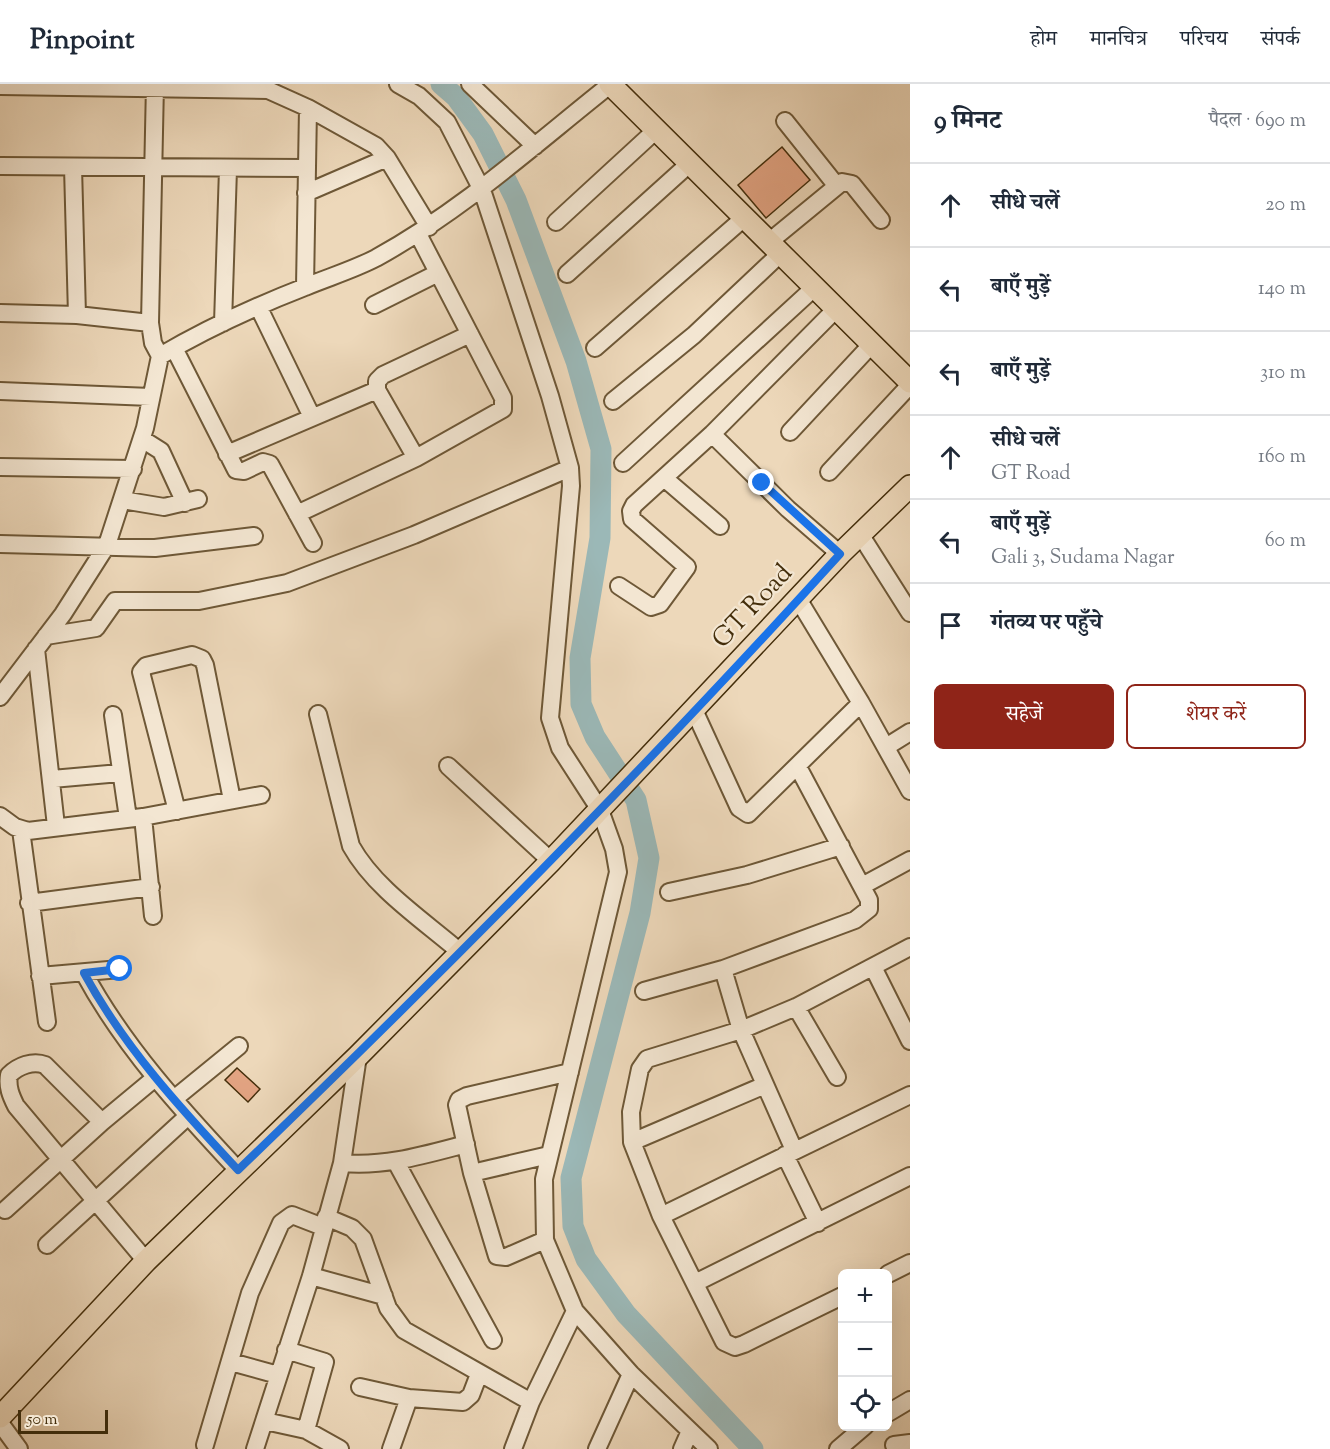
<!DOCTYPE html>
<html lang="hi">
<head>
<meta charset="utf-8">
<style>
	body { margin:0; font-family:"Sorts Mill Goudy","Noto Serif Devanagari",serif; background:#f2f2f3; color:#1f2937 }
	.controls { position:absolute; right:18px; bottom:18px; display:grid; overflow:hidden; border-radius:9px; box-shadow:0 6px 24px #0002 }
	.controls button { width:54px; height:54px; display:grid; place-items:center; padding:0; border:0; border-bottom:2px solid #e0e1e3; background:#fff; color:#1f2937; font:30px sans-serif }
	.scale { position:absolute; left:18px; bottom:15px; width:90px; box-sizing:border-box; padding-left:6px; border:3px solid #442e0b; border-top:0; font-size:16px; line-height:21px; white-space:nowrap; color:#442e0b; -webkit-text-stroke:4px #f3e6d2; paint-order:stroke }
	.stop { position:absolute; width:18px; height:18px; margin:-14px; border:4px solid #1a73e8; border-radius:50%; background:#fff }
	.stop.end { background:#1a73e8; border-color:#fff; box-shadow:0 2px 6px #0008 }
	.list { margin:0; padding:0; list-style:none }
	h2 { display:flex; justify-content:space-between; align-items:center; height:78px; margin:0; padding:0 24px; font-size:26px }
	h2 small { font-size:20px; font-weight:400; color:#747a83 }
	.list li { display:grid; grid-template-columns:39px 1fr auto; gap:18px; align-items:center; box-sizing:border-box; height:84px; padding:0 24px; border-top:2px solid #e0e1e3 }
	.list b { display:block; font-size:22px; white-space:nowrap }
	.list p { margin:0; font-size:20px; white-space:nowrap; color:#747a83 }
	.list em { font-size:20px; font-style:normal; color:#747a83 }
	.actions { display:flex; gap:12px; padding:18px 24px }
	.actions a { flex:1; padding:14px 0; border:2px solid #8f2418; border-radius:9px; text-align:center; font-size:21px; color:#8f2418 }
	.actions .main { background:#8f2418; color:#fff }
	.icon { flex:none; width:33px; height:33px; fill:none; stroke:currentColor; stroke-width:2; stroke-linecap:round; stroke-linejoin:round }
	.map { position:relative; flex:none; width:910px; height:1365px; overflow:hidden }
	header { display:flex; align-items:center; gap:36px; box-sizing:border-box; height:84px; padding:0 30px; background:#fff; border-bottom:2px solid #e0e1e3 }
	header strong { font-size:28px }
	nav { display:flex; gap:33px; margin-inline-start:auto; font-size:21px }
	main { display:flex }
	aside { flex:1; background:#fff }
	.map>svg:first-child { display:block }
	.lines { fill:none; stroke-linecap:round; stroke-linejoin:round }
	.river { stroke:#9bb8b7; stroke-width:21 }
	.building { fill:#e3a483; stroke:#442e0b; stroke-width:1.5 }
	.minor-casing { stroke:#6e5837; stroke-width:20 }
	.major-casing { stroke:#442e0b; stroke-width:24 }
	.minor { stroke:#f3e6d2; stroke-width:16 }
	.major { stroke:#edd8ba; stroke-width:21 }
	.route { stroke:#1a73e8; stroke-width:8 }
	.labels { text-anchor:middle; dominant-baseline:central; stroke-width:4.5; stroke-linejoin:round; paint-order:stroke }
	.street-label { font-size:26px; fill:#442e0b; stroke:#f3e6d2 }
</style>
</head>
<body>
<header>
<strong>Pinpoint</strong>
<nav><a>होम</a><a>मानचित्र</a><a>परिचय</a><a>संपर्क</a></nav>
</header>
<main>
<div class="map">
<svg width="910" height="1365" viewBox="0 0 910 1365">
	<rect width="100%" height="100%" fill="#edd8ba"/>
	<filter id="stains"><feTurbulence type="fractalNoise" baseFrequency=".00333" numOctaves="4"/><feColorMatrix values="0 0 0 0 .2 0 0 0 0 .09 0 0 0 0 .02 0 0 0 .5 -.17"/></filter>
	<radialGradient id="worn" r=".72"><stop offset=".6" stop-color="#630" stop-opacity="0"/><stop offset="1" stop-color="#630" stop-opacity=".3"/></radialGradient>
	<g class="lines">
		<path class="river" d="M 441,0 L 456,13 L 483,50 L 516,116 L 576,277 L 601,365 L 600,454 L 580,574 L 581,620 L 595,653 L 636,716 L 649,774 L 640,829 L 571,1094 L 573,1142 L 586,1175 L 626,1230 L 753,1365"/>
	</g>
	<path class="building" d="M 782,63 L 810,96 L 766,134 L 738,101 Z
		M 237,984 L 260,1005 L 248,1018 L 225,996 Z"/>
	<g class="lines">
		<g class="minor-casing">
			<path id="minor" d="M 155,0 L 150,239 L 153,259 L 160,272
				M 398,0 L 419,12 L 447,38 L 482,106 L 550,312 L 570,384 L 571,402 L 550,634 L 560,664 L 600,726 L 614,765 L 618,788 L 544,1095 L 545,1156 L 575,1227 L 631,1290 L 709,1365
				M 470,0 L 535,62
				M 0,2 L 268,6
				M 259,2 L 308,24 L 376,62 L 387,74 L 429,143
				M 785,37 L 836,101
				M 0,82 L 306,84
				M 73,83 L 77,231
				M 306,109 L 387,74
				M 556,138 L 655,47
				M 769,158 L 842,98 L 852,100 L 881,136
				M 567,190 L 689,80
				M 305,203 L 308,24
				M 374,221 L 438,189
				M 259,224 L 312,333
				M 0,229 L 77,231 L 150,239
				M 223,239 L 228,85
				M 174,264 L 236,386 L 244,387 L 263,378 L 270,380 L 313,459
				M 595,264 L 744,134
				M 0,307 L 151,313
				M 613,317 L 694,251 L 781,169
				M 790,348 L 872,260
				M 712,350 L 788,425 L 840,470
				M 142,355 L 161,367 L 185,419
				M 227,370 L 377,306
				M 416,374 L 377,306 L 377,297 L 383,291 L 470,250
				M 623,379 L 815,203
				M 0,383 L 133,385
				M 829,388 L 910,301
				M 664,394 L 720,442
				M 122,416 L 164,423 L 198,415
				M 297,430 L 416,374 L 503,325 L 503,314 L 418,150
				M 860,450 L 910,529
				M 0,460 L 155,464 L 254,452
				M 619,502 L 651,523 L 660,520 L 687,483 L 632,435 L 631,427 L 634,421 L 712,350 L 836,225
				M 798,515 L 861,619 L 910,707
				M 46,552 L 96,544 L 115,517 L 199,517 L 287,499 L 414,451 L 570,384
				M 36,565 L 56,742
				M 0,613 L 63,530 L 107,461 L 145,344 L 160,272 C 206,245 256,222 305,203 C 329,193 353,186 376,174 C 463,126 534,61 611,0
				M 694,626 L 739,724 L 748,730 L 861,619
				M 318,630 L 351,762 C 375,805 423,836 460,868
				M 113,631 L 128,734
				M 886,663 L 910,648
				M 448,682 L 551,777
				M 52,695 L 120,689
				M 177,727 L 141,588 L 146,582 L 192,571 L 202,575 L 205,581 L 232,716
				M 0,732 L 15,743 L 28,747 L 143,733 L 261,711
				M 143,733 L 153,832
				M 21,746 L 47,938
				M 862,802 L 910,776
				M 669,808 L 747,791 L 841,762
				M 29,819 L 151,803
				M 873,883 L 910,957
				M 723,885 L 741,946 L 794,1066
				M 84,889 C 124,963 181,1025 238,1086
				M 40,892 L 120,885
				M 644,907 L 723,885 L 855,836 L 869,825 L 869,816 L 798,683
				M 796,923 L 837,993
				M 174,1015 L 239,962
				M 102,1038 L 45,981 C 33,976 18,982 9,991 C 7,1003 11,1012 16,1022 L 146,1177
				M 632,1058 L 765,1001
				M 785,1071 L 818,1139
				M 396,1078 L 493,1256
				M 342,1079 C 385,1083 424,1071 466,1060
				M 472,1089 L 549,1071
				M 5,1126 L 102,1038 L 155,994
				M 661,1132 L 910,1011
				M 326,1133 L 352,1144 L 363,1155 L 388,1224 L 404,1246 L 531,1318
				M 545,1156 L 506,1173 L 497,1172 L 472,1089 L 457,1021 L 459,1016 L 467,1012 L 570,988
				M 47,1161 L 188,1032
				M 888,1190 L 910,1179
				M 311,1192 L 384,1212
				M 695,1199 L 910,1092
				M 842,1212 L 744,1260 L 735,1263 L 724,1258 L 661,1132 L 632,1058 L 631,1028 L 640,985 L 647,975 L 741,946 L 796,923 L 910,863
				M 286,1266 L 325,1278 L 306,1346
				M 231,1278 L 278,1291
				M 360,1303 L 409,1314 L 463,1318 L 471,1311 L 479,1290
				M 888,1329 L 910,1316
				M 265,1337 L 306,1346 L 340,1365
				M 0,1339 L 19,1365
				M 205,1361 L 250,1209 L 281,1139 L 292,1131 L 323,1143
				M 894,1361 L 910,1359
				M 255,1365 L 311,1192 L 342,1079 L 358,972
				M 391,1365 L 409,1314
				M 513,1365 L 531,1318 L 575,1227
				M 597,1365 L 631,1290
				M 682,1365 L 690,1347
				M 838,1365 L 865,1342"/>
		</g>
		<g class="major-casing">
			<path id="major" d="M 610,0 L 910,298
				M 0,1333 L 146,1177 L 358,972 L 551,777 L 840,470 L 910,402"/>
		</g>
		<use href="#minor" class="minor"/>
		<use href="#major" class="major"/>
	</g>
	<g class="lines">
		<path class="route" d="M 120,885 L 84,889 C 124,963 181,1025 238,1086 C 445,887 647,683 840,470 L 762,399"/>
	</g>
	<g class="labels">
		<g class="street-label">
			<text transform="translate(753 523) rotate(-47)">GT Road</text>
		</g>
	</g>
	<rect width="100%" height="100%" filter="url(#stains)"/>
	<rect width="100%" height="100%" fill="url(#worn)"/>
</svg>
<div class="controls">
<button>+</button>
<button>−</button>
<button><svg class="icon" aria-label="locate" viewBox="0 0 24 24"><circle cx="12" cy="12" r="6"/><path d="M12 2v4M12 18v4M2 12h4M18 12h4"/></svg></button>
</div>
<div class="scale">50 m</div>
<div class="stop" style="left:120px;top:885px"></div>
<div class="stop end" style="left:762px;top:399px"></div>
</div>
<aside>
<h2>9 मिनट<small>पैदल · 690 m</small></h2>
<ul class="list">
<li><svg class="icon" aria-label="ahead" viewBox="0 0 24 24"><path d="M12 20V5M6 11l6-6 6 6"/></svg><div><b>सीधे चलें</b></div><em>20 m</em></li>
<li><svg class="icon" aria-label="left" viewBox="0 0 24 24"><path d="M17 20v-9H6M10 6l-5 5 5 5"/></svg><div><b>बाएँ मुड़ें</b></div><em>140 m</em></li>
<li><svg class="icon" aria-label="left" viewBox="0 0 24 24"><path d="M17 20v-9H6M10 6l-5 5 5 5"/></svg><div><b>बाएँ मुड़ें</b></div><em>310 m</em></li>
<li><svg class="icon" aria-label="ahead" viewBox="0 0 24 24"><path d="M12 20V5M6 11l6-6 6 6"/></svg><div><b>सीधे चलें</b><p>GT Road</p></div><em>160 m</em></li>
<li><svg class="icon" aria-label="left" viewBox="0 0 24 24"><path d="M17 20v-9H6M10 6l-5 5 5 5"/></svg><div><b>बाएँ मुड़ें</b><p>Gali 3, Sudama Nagar</p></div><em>60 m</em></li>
<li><svg class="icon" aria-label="arrive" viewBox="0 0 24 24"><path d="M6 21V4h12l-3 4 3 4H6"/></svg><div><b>गंतव्य पर पहुँचे</b></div></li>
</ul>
<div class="actions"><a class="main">सहेजें</a><a>शेयर करें</a></div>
</aside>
</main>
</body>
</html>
